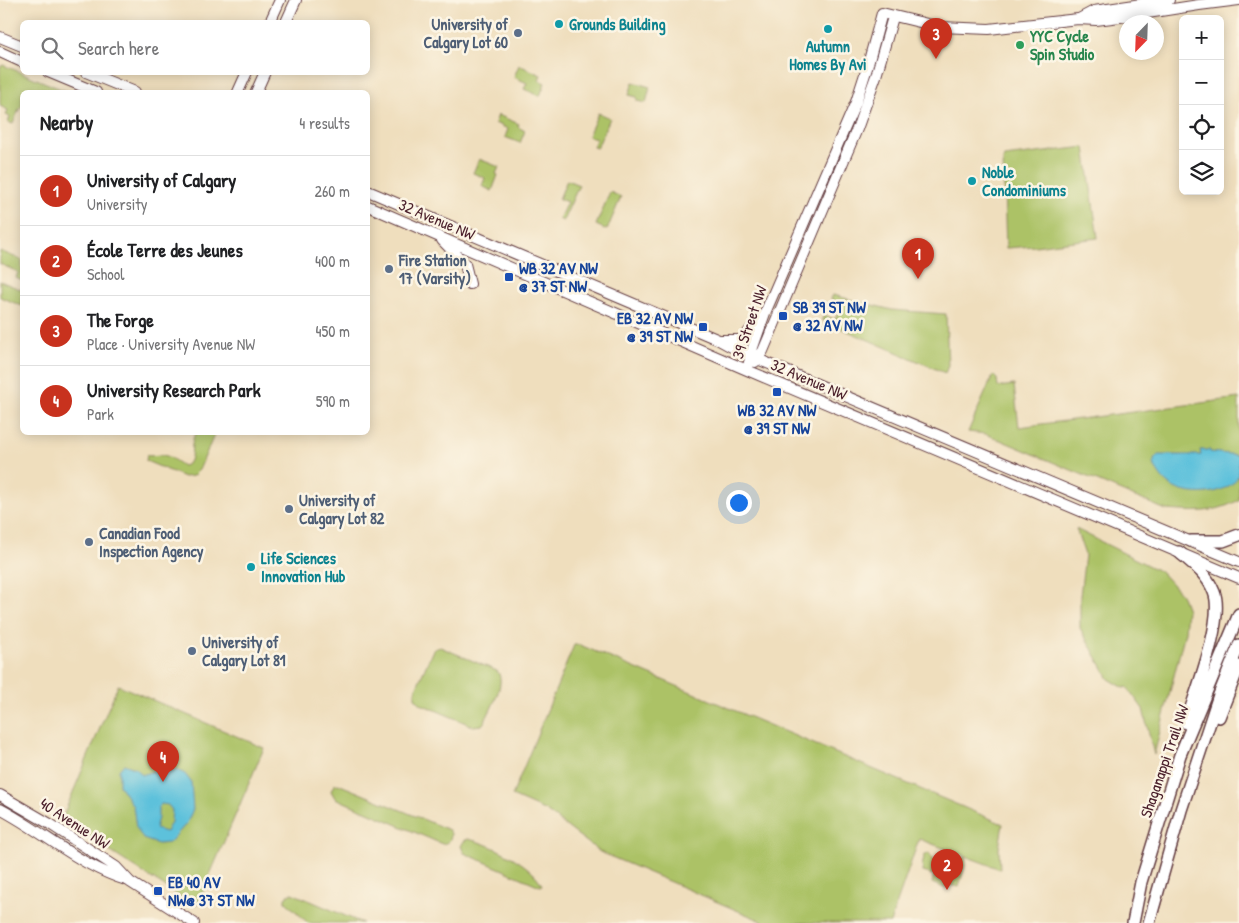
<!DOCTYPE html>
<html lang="en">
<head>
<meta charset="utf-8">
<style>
	body { margin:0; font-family:"Patrick Hand",sans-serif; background:#f2f2f2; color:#202124 }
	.controls { position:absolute; right:15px; top:15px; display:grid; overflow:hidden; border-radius:8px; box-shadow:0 2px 12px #0003 }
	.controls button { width:45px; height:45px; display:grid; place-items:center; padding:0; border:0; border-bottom:1px solid #e0e0e0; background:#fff; color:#202124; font:25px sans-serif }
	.compass { position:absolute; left:1119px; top:15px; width:45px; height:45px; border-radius:50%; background:#fff; box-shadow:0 2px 12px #0003; rotate:203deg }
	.you { position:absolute; left:738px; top:502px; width:18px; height:18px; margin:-12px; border:4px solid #fff; border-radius:50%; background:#1a73e8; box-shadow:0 0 0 8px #1a73e833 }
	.badge { display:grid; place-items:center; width:32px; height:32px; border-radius:50%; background:#c8321e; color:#fff; font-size:16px; font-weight:700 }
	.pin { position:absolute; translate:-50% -41px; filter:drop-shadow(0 1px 2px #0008) }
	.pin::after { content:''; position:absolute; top:26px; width:18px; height:15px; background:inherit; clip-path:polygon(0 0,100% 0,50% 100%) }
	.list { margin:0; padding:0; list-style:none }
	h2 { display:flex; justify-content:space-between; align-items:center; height:65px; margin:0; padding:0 20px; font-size:21px }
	h2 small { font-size:16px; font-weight:400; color:#757577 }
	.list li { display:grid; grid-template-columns:32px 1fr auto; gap:15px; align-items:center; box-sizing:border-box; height:70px; padding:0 20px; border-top:1px solid #e0e0e0 }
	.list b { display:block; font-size:19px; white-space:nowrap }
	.list p { margin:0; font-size:16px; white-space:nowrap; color:#757577 }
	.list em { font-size:16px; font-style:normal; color:#757577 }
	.icon { flex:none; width:28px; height:28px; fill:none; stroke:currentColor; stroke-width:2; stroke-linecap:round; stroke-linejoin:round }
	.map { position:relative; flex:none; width:1239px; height:923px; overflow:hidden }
	.search { position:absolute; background:#fff; box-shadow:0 2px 12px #0003; left:20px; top:20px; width:350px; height:55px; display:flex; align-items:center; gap:12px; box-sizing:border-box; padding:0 18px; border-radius:8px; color:#757577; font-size:19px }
	.panel { position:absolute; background:#fff; box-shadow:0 2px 12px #0003; left:20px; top:90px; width:350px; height:345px; border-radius:8px }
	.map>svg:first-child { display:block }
	.green { fill:#acc266; stroke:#7b7048 }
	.water { fill:#5dc1db; stroke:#547083; fill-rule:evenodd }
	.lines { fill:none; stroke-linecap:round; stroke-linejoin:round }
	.secondary-casing { stroke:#633c41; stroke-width:12 }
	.primary-casing { stroke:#633c41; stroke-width:14 }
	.secondary { stroke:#fff; stroke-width:10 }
	.primary { stroke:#fff; stroke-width:11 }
	.culture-dot { fill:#0f9aa8; stroke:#fcf5e5; stroke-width:2 }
	.service-dot { fill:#5c6f8a; stroke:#fcf5e5; stroke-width:2 }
	.leisure-dot { fill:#2e9e5b; stroke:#fcf5e5; stroke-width:2 }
	.transit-dot { fill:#1a4fb4; stroke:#fcf5e5; stroke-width:2 }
	.labels { text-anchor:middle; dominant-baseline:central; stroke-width:5; stroke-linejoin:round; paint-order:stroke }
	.service-label { font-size:16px; font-weight:bold; fill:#4e5e75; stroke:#fcf5e5; text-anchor:start }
	.culture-label { font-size:16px; font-weight:bold; fill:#0d838f; stroke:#fcf5e5; text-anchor:start }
	.leisure-label { font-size:16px; font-weight:bold; fill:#27864d; stroke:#fcf5e5; text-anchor:start }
	.street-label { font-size:16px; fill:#4a1f2b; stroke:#fcf5e5 }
	.transit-label { font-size:16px; font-weight:bold; fill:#164399; stroke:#fcf5e5; text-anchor:start }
</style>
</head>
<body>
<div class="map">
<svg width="1239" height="923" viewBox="0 0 1239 923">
	<rect width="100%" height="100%" fill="#fcf5e5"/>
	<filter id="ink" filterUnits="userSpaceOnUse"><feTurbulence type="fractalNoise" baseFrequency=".02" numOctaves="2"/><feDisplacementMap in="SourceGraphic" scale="10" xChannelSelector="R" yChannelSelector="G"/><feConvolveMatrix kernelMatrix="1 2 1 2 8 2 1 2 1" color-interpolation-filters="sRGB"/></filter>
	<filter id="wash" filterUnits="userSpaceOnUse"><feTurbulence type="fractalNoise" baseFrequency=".0096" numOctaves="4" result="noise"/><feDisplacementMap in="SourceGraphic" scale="20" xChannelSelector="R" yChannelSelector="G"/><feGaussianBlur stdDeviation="1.12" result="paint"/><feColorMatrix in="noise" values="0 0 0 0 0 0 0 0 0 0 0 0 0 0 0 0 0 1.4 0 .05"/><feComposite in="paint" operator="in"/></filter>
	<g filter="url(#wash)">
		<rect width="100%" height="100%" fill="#efdebd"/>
		<path class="green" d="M 3,65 L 68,92 L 22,92 L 22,108 L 20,107 L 13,124 L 8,122 L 10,117 L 6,115 L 8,110 L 0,106 L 0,67 Z
			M 519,65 L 541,75 L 539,80 L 545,83 L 540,96 L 524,89 L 527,83 L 514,77 Z
			M 633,82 L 650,87 L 646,103 L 637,101 L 637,97 L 629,95 Z
			M 598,113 L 610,118 L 597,148 L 593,147 L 596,139 L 588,136 Z
			M 498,115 L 519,124 L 518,127 L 525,131 L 520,143 L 505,137 L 508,129 L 495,123 Z
			M 1085,147 L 1098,238 L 1035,246 L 1006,248 L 1003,160 L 1004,157 Z
			M 479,159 L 499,167 L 496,174 L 498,175 L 492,191 L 482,186 L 485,178 L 473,173 Z
			M 567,180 L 579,185 L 563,221 L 559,219 L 567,202 L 559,199 Z
			M 610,192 L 621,197 L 607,230 L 596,225 Z
			M 0,251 L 22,260 L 22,281 L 16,278 L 18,272 L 0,264 Z
			M 0,281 L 22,290 L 22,306 L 0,297 Z
			M 833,295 L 892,310 L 946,314 L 948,366 L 945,373 L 822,320 L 824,315 L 835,320 L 841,304 L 831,299 Z
			M 993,375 L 997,379 L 998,387 L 1014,385 L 1019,427 L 1239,398 L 1239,500 C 1213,514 1194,512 1166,510 L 986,434 L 968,432 Z
			M 197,432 L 215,433 L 199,470 L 193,476 L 184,477 L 146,461 L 147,454 L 149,456 C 169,454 166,455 183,466 L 188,464 C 195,455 188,441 197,432 Z
			M 1076,529 L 1161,572 L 1181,594 L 1187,610 L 1185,632 L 1154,755 L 1143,709 L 1127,687 L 1124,688 L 1109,679 L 1080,628 L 1080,596 L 1085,555 Z
			M 574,645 L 580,645 L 1003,824 L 999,848 L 1000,869 L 919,839 L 890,923 L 761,923 L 762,921 L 600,852 L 546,811 L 512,796 Z
			M 440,647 L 497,671 C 507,682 491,708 485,721 L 482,725 L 473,726 L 421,704 L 415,698 L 415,691 L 432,652 L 434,649 Z
			M 118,685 L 264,748 L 197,905 L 193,905 L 66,823 L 63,816 Z
			M 338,784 L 449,830 L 451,834 C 451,840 449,843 442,844 L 335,798 L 331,791 L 334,785 Z
			M 468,839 C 491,844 532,864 542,885 L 540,886 L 464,853 L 461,846 L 464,841 Z
			M 929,853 L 934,862 L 937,863 L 941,854 L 958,859 L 959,857 L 965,858 L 966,861 L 959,887 L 949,885 L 944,888 L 932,883 L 934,875 L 923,872 L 923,867 L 922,867 L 924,856 Z
			M 292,893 L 355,920 L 363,923 L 308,923 L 285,901 L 285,897 Z"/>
		<path class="water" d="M 1200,450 L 1210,450 L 1210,452 L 1239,455 C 1239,460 1239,469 1239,474 C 1230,497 1186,498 1170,485 C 1162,480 1158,472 1153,464 L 1155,458 L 1158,455 L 1201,455 Z
			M 124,764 L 137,769 L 142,775 L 153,771 L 177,770 L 185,774 L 191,782 L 193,809 L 187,823 L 169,843 L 158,844 L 143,839 L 136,827 L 133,806 L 119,785 L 119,770 ZM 161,804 L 168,805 L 172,810 L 171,822 L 166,832 L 155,829 L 158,818 L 158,808 Z"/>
	</g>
	<g filter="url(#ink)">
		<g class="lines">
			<g class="secondary-casing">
				<path id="secondary" d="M 1079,19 L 1094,11 L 1169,0
					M 270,22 L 280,0
					M 286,22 L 296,0
					M 0,37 L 22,46
					M 0,52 L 22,62
					M 48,72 L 96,92
					M 86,72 L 135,92
					M 238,92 L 247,72
					M 256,92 L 265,72
					M 368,191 L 719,340 L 741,352 L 1239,562
					M 368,206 L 747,370 L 1239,578
					M 442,240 L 465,264 L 470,284
					M 721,340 L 742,340 L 761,317
					M 755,362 L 763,351 L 857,129 L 876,76 L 893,17
					M 747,370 L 753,347 L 765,313 L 856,102 L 867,68 L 882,13 L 940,27 L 989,29 L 1078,19 L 1096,20 L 1128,16 L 1199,5 L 1239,0
					M 0,795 L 50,824 L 116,867 L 130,882 L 194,923
					M 0,809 C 44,832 81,867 129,881"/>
			</g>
			<g class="primary-casing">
				<path id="primary" d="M 1191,541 L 1223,541 L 1239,535
					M 1179,552 C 1193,564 1207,574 1214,592 C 1225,619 1195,694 1186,723
					M 1219,717 L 1239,666
					M 1133,923 L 1141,882 L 1180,755 L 1239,614
					M 1149,923 L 1181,810 L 1219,695 L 1239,645"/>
			</g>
			<use href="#secondary" class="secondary"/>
			<use href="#primary" class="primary"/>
		</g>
	</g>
	<g class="culture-dot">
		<circle cx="559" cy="24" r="5"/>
		<circle cx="828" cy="29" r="5"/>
		<circle cx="972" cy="181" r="5"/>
		<circle cx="251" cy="567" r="5"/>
	</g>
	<g class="service-dot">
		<circle cx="518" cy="33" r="5"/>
		<circle cx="389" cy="269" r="5"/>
		<circle cx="289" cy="509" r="5"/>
		<circle cx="89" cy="542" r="5"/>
		<circle cx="192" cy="651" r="5"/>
	</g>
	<circle class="leisure-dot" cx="1020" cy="45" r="5"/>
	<g class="transit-dot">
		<rect x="504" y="272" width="10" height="10" rx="2.5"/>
		<rect x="778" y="311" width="10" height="10" rx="2.5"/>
		<rect x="698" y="322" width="10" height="10" rx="2.5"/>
		<rect x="772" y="387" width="10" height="10" rx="2.5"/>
		<rect x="153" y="886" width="10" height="10" rx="2.5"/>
	</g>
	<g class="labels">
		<g class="service-label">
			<text x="508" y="24" text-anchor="end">University of<tspan x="508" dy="18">Calgary Lot 60</tspan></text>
			<text x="399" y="260">Fire Station<tspan x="399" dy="18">17 (Varsity)</tspan></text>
			<text x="299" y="500">University of<tspan x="299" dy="18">Calgary Lot 82</tspan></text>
			<text x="99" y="533">Canadian Food<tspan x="99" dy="18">Inspection Agency</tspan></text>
			<text x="202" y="642">University of<tspan x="202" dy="18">Calgary Lot 81</tspan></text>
		</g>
		<g class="culture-label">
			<text x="569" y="24">Grounds Building</text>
			<text x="828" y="46" text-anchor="middle">Autumn<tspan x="828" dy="18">Homes By Avi</tspan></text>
			<text x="982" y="172">Noble<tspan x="982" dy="18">Condominiums</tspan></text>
			<text x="261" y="558">Life Sciences<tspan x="261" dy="18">Innovation Hub</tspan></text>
		</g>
		<g class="leisure-label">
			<text x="1030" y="36">YYC Cycle<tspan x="1030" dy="18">Spin Studio</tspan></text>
		</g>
		<g class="street-label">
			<text transform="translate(437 219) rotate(23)">32 Avenue NW</text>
			<text transform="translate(749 322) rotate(-71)">39 Street NW</text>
			<text transform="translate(809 379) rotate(23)">32 Avenue NW</text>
			<text transform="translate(1164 761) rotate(-71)">Shaganappi Trail NW</text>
			<text transform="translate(75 823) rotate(33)">40 Avenue NW</text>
		</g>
		<g class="transit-label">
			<text x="519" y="268">WB 32 AV NW<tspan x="519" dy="18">@ 37 ST NW</tspan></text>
			<text x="793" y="307">SB 39 ST NW<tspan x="793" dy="18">@ 32 AV NW</tspan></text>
			<text x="693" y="318" text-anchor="end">EB 32 AV NW<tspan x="693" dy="18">@ 39 ST NW</tspan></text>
			<text x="777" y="410" text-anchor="middle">WB 32 AV NW<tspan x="777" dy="18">@ 39 ST NW</tspan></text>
			<text x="168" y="882">EB 40 AV<tspan x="168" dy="18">NW@ 37 ST NW</tspan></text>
		</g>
	</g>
</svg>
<div class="controls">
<button>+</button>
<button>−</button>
<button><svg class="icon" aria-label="locate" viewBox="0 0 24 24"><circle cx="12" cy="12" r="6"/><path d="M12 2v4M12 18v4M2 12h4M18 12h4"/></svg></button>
<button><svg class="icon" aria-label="layers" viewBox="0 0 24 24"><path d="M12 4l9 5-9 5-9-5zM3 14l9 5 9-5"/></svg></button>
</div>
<svg class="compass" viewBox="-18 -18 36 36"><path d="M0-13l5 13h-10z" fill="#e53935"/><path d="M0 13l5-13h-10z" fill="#757577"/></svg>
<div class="you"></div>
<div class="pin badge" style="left:918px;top:279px">1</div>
<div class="pin badge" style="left:947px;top:890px">2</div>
<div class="pin badge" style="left:936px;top:59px">3</div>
<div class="pin badge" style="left:163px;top:782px">4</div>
<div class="search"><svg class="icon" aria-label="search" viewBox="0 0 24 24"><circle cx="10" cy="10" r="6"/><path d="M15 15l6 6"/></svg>Search here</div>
<section class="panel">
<h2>Nearby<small>4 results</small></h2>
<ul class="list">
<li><span class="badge">1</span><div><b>University of Calgary</b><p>University</p></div><em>260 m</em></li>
<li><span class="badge">2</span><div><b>École Terre des Jeunes</b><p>School</p></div><em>400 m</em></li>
<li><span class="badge">3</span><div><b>The Forge</b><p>Place · University Avenue NW</p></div><em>450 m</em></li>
<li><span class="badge">4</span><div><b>University Research Park</b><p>Park</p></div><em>590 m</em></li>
</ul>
</section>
</div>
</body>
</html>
